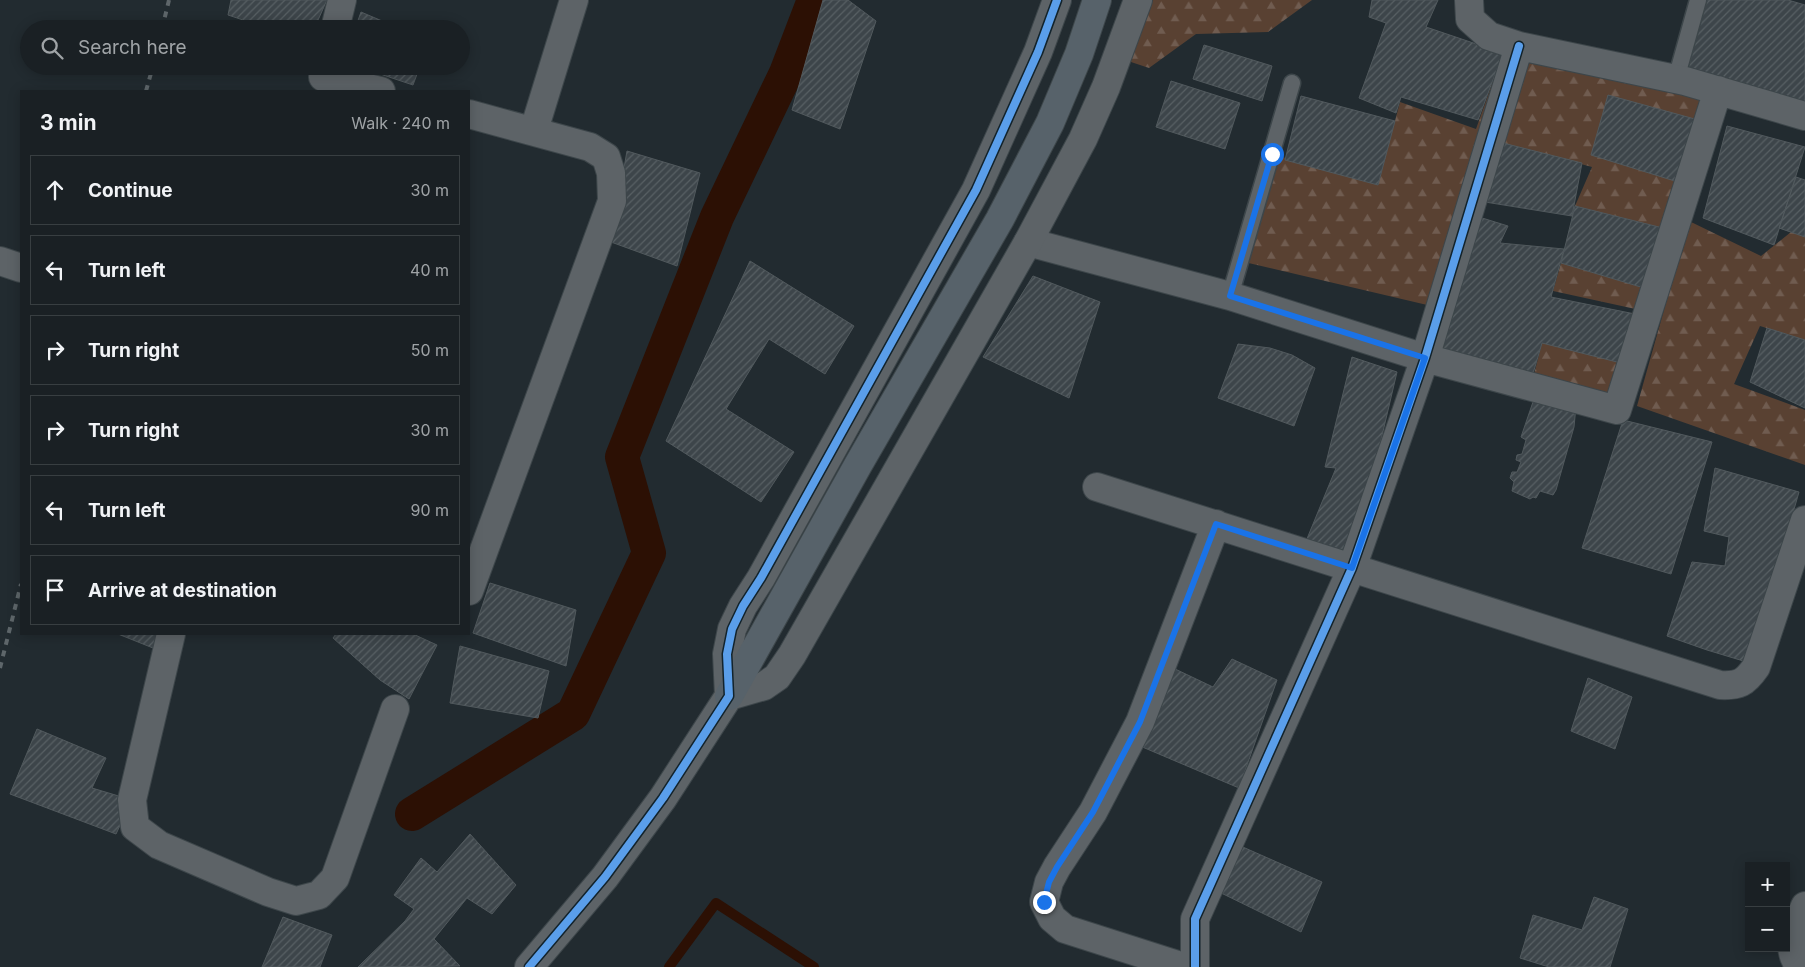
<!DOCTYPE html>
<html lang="en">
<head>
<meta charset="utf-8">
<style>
	body { margin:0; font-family:Inter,sans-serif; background:#272d31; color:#f1f3f6 }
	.controls { position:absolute; right:15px; bottom:15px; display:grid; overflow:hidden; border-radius:0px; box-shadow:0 2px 12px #0003 }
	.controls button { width:45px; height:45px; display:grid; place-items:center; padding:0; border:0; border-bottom:1px solid #383e41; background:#1a2024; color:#f1f3f6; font:25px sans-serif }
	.stop { position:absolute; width:15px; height:15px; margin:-11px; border:4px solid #1a73e8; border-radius:50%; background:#fff }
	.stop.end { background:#1a73e8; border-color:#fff; box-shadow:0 1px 5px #0008 }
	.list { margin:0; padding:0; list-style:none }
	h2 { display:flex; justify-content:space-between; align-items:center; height:65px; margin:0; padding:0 20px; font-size:21px }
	h2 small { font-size:16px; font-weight:400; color:#9fa3a6 }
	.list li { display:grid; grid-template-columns:32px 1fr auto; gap:15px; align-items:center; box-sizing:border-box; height:70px; margin:0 10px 10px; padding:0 10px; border:1px solid #383e41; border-radius:0px }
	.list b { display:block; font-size:19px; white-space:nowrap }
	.list em { font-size:16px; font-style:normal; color:#9fa3a6 }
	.icon { flex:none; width:28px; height:28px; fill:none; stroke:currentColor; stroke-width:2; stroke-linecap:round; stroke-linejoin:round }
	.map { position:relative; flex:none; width:1805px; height:967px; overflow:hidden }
	.search { position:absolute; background:#1a2024; box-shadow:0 2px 12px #0003; left:20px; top:20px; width:450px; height:55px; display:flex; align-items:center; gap:12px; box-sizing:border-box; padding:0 18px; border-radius:28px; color:#9fa3a6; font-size:19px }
	.panel { position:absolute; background:#1a2024; box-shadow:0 2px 12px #0003; left:20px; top:90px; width:450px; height:545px; border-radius:0px }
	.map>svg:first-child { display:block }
	.forest { fill:url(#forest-firs) }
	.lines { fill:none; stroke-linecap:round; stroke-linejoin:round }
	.stream { stroke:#2c1004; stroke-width:10 }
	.canal { stroke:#2c1004; stroke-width:34 }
	.building { fill:url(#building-hatch); stroke:#51595d }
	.service-casing { stroke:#3d464a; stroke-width:19 }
	.minor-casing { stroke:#3d464a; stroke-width:30 }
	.tertiary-casing { stroke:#3d464a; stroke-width:30 }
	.trunk-casing { stroke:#3d464a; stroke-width:30 }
	.service { stroke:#5d6367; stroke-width:16 }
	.minor { stroke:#5d6367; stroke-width:28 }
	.tertiary { stroke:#5d6367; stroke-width:28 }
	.trunk { stroke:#57626a; stroke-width:28 }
	.rail { stroke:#5e666a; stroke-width:4; stroke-dasharray:6 6; stroke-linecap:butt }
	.cycleway-casing { stroke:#12232c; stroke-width:11 }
	.cycleway { stroke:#5a9eea; stroke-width:8 }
	.route { stroke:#1a73e8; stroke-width:6 }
</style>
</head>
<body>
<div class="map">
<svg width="1805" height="967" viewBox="0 0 1805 967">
	<defs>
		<pattern id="forest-firs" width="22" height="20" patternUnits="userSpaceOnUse" patternTransform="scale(1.25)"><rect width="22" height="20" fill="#594132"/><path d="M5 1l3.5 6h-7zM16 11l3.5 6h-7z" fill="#705c50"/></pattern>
		<pattern id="building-hatch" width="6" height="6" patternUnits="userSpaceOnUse" patternTransform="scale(1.25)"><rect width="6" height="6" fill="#3d454a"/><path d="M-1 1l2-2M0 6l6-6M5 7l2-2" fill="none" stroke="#586064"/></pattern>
	</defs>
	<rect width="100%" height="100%" fill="#222b30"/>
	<path class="forest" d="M 1140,0 L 1312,0 L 1268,32 L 1196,34 L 1149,68 L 1125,60 Z
		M 1524,47 L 1716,97 L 1617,410 L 1531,386 L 1542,343 L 1640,310 L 1553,291 L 1561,263 L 1644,288 L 1663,228 L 1575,206 L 1592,167 L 1499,142 Z
		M 1503,53 L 1440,308 L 1240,261 L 1272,154 L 1378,185 L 1400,102 L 1476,129 Z
		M 1689,221 L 1761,256 L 1791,232 L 1805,237 L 1805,340 L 1760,326 L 1734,384 L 1805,410 L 1805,465 L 1637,406 Z"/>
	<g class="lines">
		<path class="stream" d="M 669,967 L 716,903 L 814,967"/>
		<path class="canal" d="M 412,814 L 573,714 L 649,553 L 622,457 L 717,217 L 786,73 L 814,0"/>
	</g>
	<path class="building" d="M 231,0 L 327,0 L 314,29 L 270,29 L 228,15 Z
		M 823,0 L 848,0 L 876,21 L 840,129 L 792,110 Z
		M 1372,0 L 1438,0 L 1426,27 L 1503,53 L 1478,120 L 1401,97 L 1396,113 L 1359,98 L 1386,23 L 1369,17 Z
		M 1706,0 L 1788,0 L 1805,5 L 1805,108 L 1685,81 Z
		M 361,12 L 401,29 L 355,29 Z
		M 1204,45 L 1272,66 L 1262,101 L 1193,79 Z
		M 356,66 L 420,66 L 413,85 Z
		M 1171,81 L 1240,103 L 1225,149 L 1156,127 Z
		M 1608,95 L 1702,121 L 1678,182 L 1591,155 Z
		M 1301,96 L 1395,121 L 1378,185 L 1285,160 Z
		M 1727,126 L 1805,147 L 1774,245 L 1703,218 Z
		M 1499,142 L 1582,163 L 1572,216 L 1485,202 Z
		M 627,151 L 700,173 L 677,266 L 611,242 Z
		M 1796,177 L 1805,180 L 1805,237 L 1779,228 Z
		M 1575,206 L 1663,228 L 1644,288 L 1561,263 Z
		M 1479,217 L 1508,226 L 1500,243 L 1564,249 L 1551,297 L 1635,314 L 1621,363 L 1542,343 L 1532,377 L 1439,361 Z
		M 750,261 L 854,326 L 825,374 L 769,339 L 726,409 L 794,452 L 761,502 L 666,441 Z
		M 1033,276 L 1100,302 L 1069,398 L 983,357 Z
		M 1767,328 L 1805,340 L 1805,408 L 1750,382 Z
		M 1238,344 L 1270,348 L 1292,355 L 1315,368 L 1294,426 L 1218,398 Z
		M 1352,357 L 1397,372 L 1373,474 L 1342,564 L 1304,546 L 1336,468 L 1325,467 Z
		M 1535,396 L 1576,406 L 1574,427 L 1556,490 L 1553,495 L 1540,491 L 1536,498 L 1533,497 L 1530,499 L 1512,491 L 1514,482 L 1510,478 L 1512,472 L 1517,472 L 1521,462 L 1516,460 L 1517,455 L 1522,454 L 1526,440 L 1521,437 Z
		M 1623,420 L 1712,442 L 1671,574 L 1582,548 Z
		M 1715,468 L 1799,492 L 1750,663 L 1707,650 L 1667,636 L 1692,562 L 1725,566 L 1729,537 L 1704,531 Z
		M 490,583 L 576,610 L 566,666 L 473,633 Z
		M 118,634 L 158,634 L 153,648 Z
		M 336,634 L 413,634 L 437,645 L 409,699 L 380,680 L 333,638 Z
		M 460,646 L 549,671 L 538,718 L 450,703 Z
		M 1232,659 L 1277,680 L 1239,788 L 1140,746 L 1173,668 L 1213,687 Z
		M 1588,678 L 1632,697 L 1615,749 L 1571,731 Z
		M 37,729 L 106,758 L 92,788 L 132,800 L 116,834 L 10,794 Z
		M 470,834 L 516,885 L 492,914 L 467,898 L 434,939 L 460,966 L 358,967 L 405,921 L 414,909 L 394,895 L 421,858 L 437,872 Z
		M 1236,844 L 1322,882 L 1301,932 L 1215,890 Z
		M 1594,897 L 1628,909 L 1610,967 L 1549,967 L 1520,958 L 1533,915 L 1582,930 Z
		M 283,917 L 332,935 L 320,967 L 262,967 Z"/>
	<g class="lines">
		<g class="service-casing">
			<path id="service" d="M 1676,79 L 1698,0
				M 1230,296 L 1292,83"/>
		</g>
		<g class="minor-casing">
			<path id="minor" d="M 1469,0 L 1470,19 L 1489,36 L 1519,46 L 1685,81 L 1805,116
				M 335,29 L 342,0
				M 323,77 L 381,91
				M 469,114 L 590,147 L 606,157 L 611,173 L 612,201 L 469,591
				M 534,130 L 574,0
				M 1028,242 L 1230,296 L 1425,358 L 1617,410 L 1718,90
				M 0,261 L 21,268
				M 1097,487 L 1720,685 C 1739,686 1745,683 1756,667 L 1805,520
				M 171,634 L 132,800 L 135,827 L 159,845 L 268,892 L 296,901 L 319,895 L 335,878 L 395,709
				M 1184,967 L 1065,929 L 1052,918 L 1044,902 L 1049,882 L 1057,867 L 1093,812 L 1140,722 L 1216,524
				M 1195,967 L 1195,919 L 1352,568 L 1425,358 L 1519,46
				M 1801,967 C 1783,949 1797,926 1805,906"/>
		</g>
		<g class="tertiary-casing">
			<path id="tertiary" d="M 729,696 L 764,686 L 777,677 L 792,655 L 1028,242 L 1083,139 L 1106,87 L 1138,0
				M 529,967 L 605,877 L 663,798 L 729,696 L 727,654 L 732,629 L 743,606 L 761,578 L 976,190 L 1038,52 L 1057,0"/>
		</g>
		<g class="trunk-casing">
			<path id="trunk" d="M 729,696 L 858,465 L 1000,219 L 1050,123 L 1079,54 L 1097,0"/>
		</g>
		<use href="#service" class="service"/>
		<use href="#minor" class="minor"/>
		<use href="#tertiary" class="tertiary"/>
		<use href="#trunk" class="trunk"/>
		<path class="rail" d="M 162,29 L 169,0
			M 146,91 L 153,66
			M 0,668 L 21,584"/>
		<g class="cycleway-casing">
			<path id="cycleway" d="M 529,967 L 605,877 L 663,798 L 729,696 L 727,654 L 732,629 L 743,606 L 761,578 L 976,190 L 1038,52 L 1057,0
				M 1195,967 L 1195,919 L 1352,568 L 1425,358 L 1519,46"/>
		</g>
		<use href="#cycleway" class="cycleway"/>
	</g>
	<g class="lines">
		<path class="route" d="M 1044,902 L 1049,882 L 1057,867 L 1093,812 L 1140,722 L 1216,524 L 1352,568 L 1425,358 L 1230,296 L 1272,154"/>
	</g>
</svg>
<div class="controls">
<button>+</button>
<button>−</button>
</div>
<div class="stop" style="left:1272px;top:154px"></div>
<div class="stop end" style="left:1044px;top:902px"></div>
<div class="search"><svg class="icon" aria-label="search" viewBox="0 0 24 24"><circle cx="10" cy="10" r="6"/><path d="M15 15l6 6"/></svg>Search here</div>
<section class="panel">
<h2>3 min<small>Walk · 240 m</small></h2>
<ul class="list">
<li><svg class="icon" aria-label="ahead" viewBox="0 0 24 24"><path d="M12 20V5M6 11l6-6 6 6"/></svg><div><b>Continue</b></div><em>30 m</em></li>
<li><svg class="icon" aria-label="left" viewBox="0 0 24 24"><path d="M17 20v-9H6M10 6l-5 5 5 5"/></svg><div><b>Turn left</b></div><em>40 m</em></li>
<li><svg class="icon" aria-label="right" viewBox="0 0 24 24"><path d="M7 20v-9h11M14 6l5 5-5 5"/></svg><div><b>Turn right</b></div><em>50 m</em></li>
<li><svg class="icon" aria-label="right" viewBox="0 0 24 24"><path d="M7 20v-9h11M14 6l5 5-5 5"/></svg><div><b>Turn right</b></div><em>30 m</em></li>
<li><svg class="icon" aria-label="left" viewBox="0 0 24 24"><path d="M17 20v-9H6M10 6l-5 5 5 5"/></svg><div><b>Turn left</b></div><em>90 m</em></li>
<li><svg class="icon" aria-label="arrive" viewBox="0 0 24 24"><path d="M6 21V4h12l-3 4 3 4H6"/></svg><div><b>Arrive at destination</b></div></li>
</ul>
</section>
</div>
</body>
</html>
